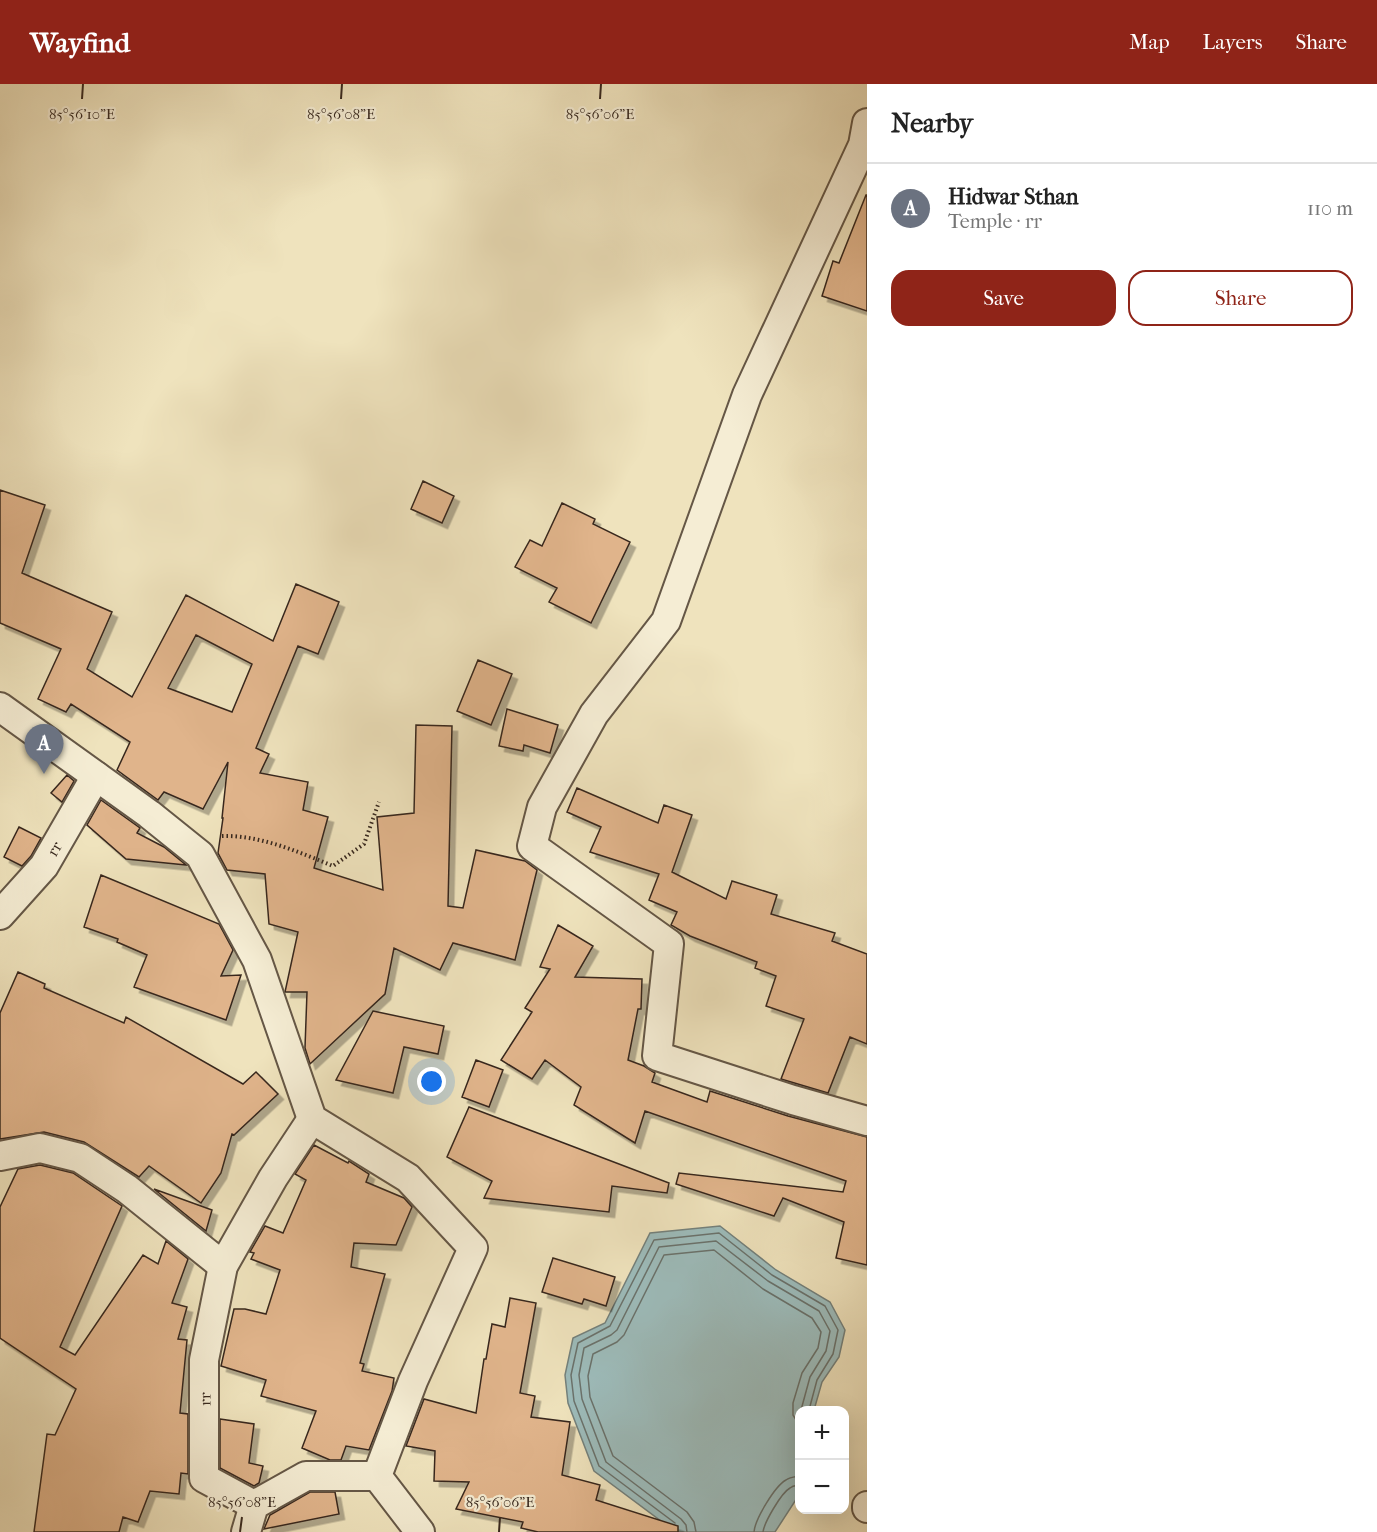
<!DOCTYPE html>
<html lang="en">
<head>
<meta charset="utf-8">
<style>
	body { margin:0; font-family:"IM FELL French Canon",serif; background:#f6f6f6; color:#222 }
	.controls { position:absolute; right:18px; bottom:18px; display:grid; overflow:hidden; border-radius:12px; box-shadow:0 6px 24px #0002 }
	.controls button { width:54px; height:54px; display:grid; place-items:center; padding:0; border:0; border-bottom:2px solid #e0e0e0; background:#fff; color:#222; font:30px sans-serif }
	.you { position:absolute; left:432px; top:998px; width:21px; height:21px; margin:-15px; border:4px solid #fff; border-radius:50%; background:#1a73e8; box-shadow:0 0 0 9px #1a73e833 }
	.badge { display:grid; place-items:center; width:39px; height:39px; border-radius:50%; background:#8f2418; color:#fff; font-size:20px; font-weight:700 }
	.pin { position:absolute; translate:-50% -50px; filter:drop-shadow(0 2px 3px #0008) }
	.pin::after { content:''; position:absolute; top:32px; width:21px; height:18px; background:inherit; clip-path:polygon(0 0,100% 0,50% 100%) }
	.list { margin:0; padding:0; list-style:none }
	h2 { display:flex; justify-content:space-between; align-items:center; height:78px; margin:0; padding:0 24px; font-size:26px }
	h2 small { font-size:20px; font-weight:400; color:#767676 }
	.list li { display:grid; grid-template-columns:39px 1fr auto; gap:18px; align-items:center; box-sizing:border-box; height:90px; padding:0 24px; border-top:2px solid #e0e0e0 }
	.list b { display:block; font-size:22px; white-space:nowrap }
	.list p { margin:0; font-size:20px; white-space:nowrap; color:#767676 }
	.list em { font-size:20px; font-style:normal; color:#767676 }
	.actions { display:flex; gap:12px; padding:18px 24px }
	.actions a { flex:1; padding:14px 0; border:2px solid #8f2418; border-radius:18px; text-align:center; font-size:21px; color:#8f2418 }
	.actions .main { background:#8f2418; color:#fff }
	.map { position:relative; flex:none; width:867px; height:1448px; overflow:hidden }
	header { display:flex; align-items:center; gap:36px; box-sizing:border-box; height:84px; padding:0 30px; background:#8f2418; color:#fff }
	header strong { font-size:28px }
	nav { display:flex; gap:33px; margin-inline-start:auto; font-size:21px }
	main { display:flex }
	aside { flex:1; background:#fff }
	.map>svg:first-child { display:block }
	.water { fill:#9dbcbb; stroke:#74817c; stroke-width:1.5 }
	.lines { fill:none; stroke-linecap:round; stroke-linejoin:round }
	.shore { stroke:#6a726c; stroke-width:1.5 }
	.building { fill:#e0b48b; stroke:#37281e; stroke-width:1.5; fill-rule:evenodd; filter:url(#shadow) }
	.minor-casing { stroke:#655746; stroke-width:32 }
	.path { stroke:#37281e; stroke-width:4; stroke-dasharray:1.5 3; stroke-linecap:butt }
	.minor { stroke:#f5edd4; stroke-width:28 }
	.ticks { fill:none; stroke:#37281e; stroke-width:2 }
	.labels { text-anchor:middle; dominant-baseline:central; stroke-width:4.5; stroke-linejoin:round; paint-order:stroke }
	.street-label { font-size:16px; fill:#37281e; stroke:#f5edd4 }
	.ticks-label { font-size:15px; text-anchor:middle; fill:#37281e; stroke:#f5edd4; stroke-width:4.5; stroke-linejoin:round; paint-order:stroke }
</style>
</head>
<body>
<header>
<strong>Wayfind</strong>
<nav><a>Map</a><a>Layers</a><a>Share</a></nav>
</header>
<main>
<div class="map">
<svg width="867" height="1448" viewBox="0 0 867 1448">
	<defs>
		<filter id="shadow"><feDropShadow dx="5.5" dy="5.5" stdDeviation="0" flood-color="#0004"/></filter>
	</defs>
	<rect width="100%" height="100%" fill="#efe3bd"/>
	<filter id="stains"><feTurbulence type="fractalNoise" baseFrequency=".00333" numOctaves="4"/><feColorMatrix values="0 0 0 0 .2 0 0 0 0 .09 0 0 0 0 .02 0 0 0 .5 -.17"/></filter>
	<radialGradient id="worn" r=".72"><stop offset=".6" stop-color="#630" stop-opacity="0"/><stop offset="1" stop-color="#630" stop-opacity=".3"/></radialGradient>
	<path class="water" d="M 720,1142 L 776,1186 L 830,1218 L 845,1246 L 839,1273 L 822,1298 L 814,1326 L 800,1326 L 799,1411 L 775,1448 L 679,1448 L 673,1446 L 594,1387 L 568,1319 L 565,1291 L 573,1254 L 605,1239 L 650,1149 Z"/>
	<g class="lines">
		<path class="shore" d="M 675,1439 L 599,1382 L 574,1317 L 571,1291 L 578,1259 L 610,1242 L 654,1156 L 719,1149 L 772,1191 L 825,1222 L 838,1246 L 833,1270 L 817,1296 L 809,1326
			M 687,1448 L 686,1441 L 681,1435 L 606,1378 L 582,1315 L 579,1291 L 584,1264 L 611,1251 L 617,1246 L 659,1163 L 716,1157 L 768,1197 L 819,1227 L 830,1247 L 826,1267 L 810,1293 L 801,1326
			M 696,1448 L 694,1438 L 687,1428 L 613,1372 L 590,1313 L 588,1292 L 593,1270 L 617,1258 L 624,1251 L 664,1171 L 714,1166 L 763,1205 L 812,1234 L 821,1248 L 818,1264 L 802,1289 L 793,1319 L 793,1331 L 800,1342
			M 754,1448 C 755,1435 775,1402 786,1396 C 790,1393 794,1393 800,1392
			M 763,1448 C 764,1439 781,1409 790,1404 C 794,1401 795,1402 800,1401"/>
	</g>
	<path class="building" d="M 866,111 L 867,111 L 867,227 L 822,212 L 833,177 L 839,179 Z
		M 423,397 L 454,412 L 442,439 L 411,425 Z
		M 0,406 L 45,421 L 22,489 L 112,528 L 87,585 L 132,613 L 186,511 L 273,557 L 296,500 L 339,518 L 318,570 L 298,562 L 256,664 L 269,670 L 260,689 L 308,698 L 303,726 L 328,733 L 314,784 L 383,806 L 377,733 L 414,729 L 416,641 L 452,642 L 448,822 L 463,824 L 476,766 L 525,777 L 537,786 L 515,876 L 453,859 L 440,886 L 394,864 L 385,910 L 310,980 L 305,964 L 307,908 L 285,908 L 298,848 L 269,840 L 265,790 L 227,786 L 218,769 L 223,734 L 222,734 L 228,678 L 203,725 L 164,708 L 158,716 L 117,686 L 130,658 L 71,620 L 66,628 L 38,615 L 61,565 L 0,539 ZM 196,551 L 252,580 L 232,628 L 168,604 Z
		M 562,419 L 595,435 L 593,440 L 630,458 L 591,539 L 549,518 L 557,504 L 515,483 L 530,456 L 542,462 Z
		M 478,576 L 512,590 L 491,641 L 457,627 Z
		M 507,625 L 558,641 L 550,669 L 524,661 L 523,667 L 499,662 Z
		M 67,691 L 74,697 L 62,718 L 51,709 Z
		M 577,704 L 658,739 L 664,721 L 692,731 L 672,788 L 726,815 L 732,797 L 777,811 L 771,830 L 835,849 L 832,857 L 867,870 L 867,960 L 850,953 L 828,1009 L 781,995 L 804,935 L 766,922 L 776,892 L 755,884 L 757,878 L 690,852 L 671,841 L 677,828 L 649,816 L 659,790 L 590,768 L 601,743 L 567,728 Z
		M 101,716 L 140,744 L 137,749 L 164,763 L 186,781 L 126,775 L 87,741 Z
		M 19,743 L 41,754 L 31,772 L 22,782 L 4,773 Z
		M 101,791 L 219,840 L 233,866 L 221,892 L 241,891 L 226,936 L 134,903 L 147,871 L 117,858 L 118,855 L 84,843 Z
		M 558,841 L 593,862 L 575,893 L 642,895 L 641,925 L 638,925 L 628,976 L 644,982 L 655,989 L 652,998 L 707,1018 L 710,1007 L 788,1032 L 867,1053 L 867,1181 L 836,1174 L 844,1138 L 783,1114 L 774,1132 L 676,1100 L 679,1089 L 843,1108 L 846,1097 L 645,1027 L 635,1059 L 574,1021 L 581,1003 L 545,976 L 532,995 L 501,976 L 532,928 L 525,924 L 550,885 L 540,883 Z
		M 18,888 L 45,900 L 44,904 L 124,939 L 126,933 L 243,1000 L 256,988 L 278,1010 L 234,1051 L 232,1050 L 221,1089 L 201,1119 L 149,1082 L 139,1093 L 84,1058 L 44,1048 L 0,1055 L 0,929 Z
		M 373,927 L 444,942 L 438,970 L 404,963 L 393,1009 L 336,996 Z
		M 476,976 L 503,986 L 489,1023 L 462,1013 Z
		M 469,1023 L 669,1099 L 667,1109 L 612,1102 L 609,1128 L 484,1114 L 492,1097 L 447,1073 Z
		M 314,1061 L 348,1079 L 349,1077 L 369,1090 L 366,1098 L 404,1114 L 412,1123 L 396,1161 L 354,1159 L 351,1183 L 385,1190 L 360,1279 L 364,1280 L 362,1287 L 394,1294 L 392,1307 L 369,1366 L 346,1362 L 341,1376 L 330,1376 L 302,1364 L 316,1327 L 261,1312 L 266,1296 L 221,1282 L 234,1225 L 245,1225 L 266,1230 L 280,1186 L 251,1175 L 254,1169 L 250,1168 L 265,1142 L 283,1149 L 306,1096 L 295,1090 Z
		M 40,1081 L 73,1089 L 122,1122 L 60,1263 L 75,1271 L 143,1171 L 158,1180 L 166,1157 L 188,1175 L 172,1219 L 187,1223 L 178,1255 L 187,1256 L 180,1329 L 188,1330 L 188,1390 L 181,1389 L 179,1410 L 150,1407 L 138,1438 L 123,1433 L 119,1448 L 34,1448 L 47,1350 L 55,1351 L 76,1305 L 0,1254 L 0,1123 L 18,1085 Z
		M 154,1105 L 212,1126 L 206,1147 Z
		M 553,1174 L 615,1193 L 606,1222 L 584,1215 L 582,1220 L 542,1208 Z
		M 510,1214 L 536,1219 L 520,1309 L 535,1312 L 531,1333 L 570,1338 L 562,1391 L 600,1401 L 596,1416 L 678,1442 L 678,1448 L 538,1448 L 521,1444 L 523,1438 L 456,1425 L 469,1398 L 434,1397 L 435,1367 L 406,1362 L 424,1315 L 476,1329 L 484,1275 L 486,1275 L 492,1240 L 505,1243 Z
		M 220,1335 L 254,1340 L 249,1379 L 263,1382 L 259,1399 L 254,1402 L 220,1384 Z
		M 310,1408 L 335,1408 L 339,1430 L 264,1445 L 270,1431 Z"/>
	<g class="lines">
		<g class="minor-casing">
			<g id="minor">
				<path d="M 867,39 L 863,61 L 747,311 L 666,537 L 594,630 L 542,723 L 532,762 L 669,860 L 657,972 L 793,1016 L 867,1037"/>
				<path d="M 0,623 L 149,730 L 200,771 L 257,876 L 312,1035 L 408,1094 L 473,1164 L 413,1297 L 377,1392 L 420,1448"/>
				<path id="s1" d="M 0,831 L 44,782 L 96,692"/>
				<path d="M 0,1072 L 40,1064 L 80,1074 L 127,1105 L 223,1182"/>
				<path d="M 254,1421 L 204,1394 L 204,1276 L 223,1182 L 273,1094 L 312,1035"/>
				<path d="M 867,1422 L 867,1424"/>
				<path d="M 246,1448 L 254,1421 L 306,1392 L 377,1392"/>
			</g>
		</g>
		<path class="path" d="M 222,752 C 260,751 299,768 333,782 L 364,760 L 379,718"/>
		<use href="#minor" class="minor"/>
	</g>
	<path class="ticks" d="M 82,15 L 83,0M 341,15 L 342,0M 600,15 L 601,0M 240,1448 L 242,1433M 499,1448 L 500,1433"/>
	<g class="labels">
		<g class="street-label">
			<text stroke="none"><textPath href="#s1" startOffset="86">rr</textPath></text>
			<text transform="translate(205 1315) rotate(-91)">rr</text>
		</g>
	</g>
	<g class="ticks-label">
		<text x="82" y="35">85°56'10"E</text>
		<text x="341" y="35">85°56'08"E</text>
		<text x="600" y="35">85°56'06"E</text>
		<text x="242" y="1423">85°56'08"E</text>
		<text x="500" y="1423">85°56'06"E</text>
	</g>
	<rect width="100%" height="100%" filter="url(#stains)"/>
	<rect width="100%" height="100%" fill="url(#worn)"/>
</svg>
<div class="controls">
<button>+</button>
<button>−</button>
</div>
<div class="you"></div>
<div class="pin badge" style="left:44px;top:690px;background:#6b7280">A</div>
</div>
<aside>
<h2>Nearby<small></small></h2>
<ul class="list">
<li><span class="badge" style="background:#6b7280">A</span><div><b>Hidwar Sthan</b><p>Temple · rr</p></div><em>110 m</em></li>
</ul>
<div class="actions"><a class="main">Save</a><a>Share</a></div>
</aside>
</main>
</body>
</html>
